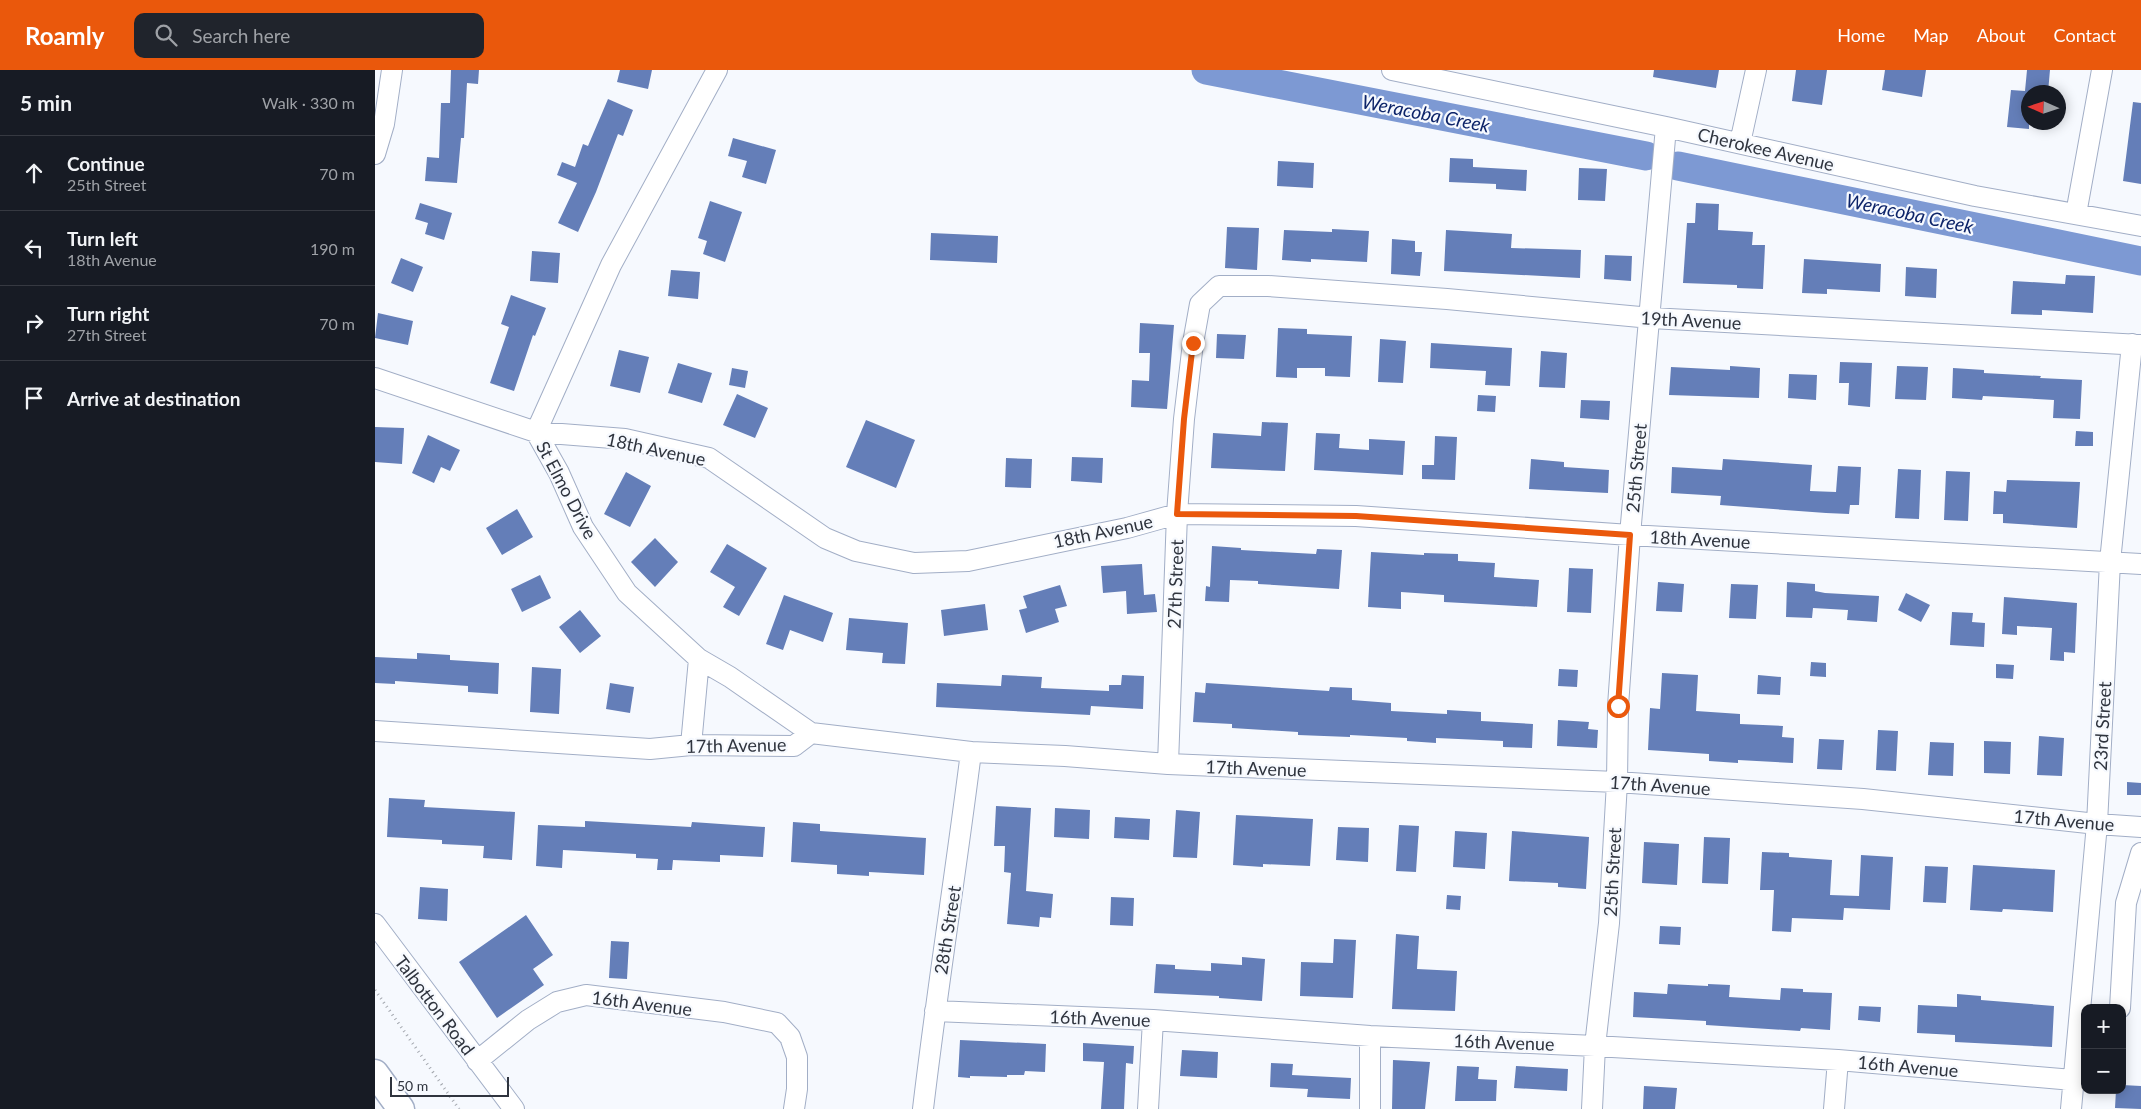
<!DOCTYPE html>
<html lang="en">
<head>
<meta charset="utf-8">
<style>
	body { margin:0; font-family:Lato,sans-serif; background:#20242c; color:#f1f3f6 }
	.controls { position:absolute; right:15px; bottom:15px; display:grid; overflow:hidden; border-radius:10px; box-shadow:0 2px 12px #0003 }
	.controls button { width:45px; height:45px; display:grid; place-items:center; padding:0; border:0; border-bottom:1px solid #363941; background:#171b24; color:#f1f3f6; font:25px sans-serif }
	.compass { position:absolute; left:1646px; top:15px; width:45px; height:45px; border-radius:50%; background:#171b24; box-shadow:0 2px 12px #0003; rotate:273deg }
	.scale { position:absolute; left:15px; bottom:12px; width:119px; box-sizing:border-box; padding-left:5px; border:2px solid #2f343e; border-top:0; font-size:14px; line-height:18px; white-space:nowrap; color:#2f343e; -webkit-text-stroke:4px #f6f9fe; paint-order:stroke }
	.stop { position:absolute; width:15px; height:15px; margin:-11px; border:4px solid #ea580c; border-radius:50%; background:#fff }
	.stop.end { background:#ea580c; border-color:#fff; box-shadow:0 1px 5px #0008 }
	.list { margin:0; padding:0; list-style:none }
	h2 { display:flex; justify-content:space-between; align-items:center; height:65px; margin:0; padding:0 20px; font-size:21px }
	h2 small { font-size:16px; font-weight:400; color:#9ea1a6 }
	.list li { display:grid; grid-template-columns:32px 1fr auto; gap:15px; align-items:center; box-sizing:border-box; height:75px; padding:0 20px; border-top:1px solid #363941 }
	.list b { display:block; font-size:19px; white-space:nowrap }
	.list p { margin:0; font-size:16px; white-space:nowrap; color:#9ea1a6 }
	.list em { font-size:16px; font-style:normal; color:#9ea1a6 }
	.icon { flex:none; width:28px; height:28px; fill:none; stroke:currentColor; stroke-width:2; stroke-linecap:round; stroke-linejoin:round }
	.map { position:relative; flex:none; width:1766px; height:1039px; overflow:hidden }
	header { display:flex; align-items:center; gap:30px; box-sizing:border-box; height:70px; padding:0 25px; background:#ea580c; color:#fff }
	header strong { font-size:24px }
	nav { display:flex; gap:28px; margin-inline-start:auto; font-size:18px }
	.search { width:350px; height:45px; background:#20242c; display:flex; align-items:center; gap:12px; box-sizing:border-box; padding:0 18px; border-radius:10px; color:#9ea1a6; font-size:19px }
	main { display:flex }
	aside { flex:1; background:#171b24 }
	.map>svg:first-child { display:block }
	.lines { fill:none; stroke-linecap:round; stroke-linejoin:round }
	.river { stroke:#7d99d3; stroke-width:29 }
	.building { fill:#647eb8 }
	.minor-casing { stroke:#a2aec6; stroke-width:22 }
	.major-casing { stroke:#a2aec6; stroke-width:29 }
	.path { stroke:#a3a7ae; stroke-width:3; stroke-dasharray:1 4; stroke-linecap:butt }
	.minor { stroke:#fff; stroke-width:20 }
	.major { stroke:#fff; stroke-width:26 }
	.route { stroke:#ea580c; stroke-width:6 }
	.labels { text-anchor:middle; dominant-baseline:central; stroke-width:4.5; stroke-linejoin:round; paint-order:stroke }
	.street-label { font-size:18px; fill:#2f343e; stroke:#f6f9fe }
	.water-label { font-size:19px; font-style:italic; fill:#0d2469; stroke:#f6f9fe }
</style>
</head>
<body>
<header>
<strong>Roamly</strong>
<div class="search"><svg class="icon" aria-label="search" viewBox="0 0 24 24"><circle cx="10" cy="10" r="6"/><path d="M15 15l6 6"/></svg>Search here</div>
<nav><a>Home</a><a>Map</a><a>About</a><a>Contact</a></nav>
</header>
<main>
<aside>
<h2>5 min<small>Walk · 330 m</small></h2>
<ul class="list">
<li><svg class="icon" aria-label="ahead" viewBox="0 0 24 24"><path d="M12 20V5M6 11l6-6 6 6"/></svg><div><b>Continue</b><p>25th Street</p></div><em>70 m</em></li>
<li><svg class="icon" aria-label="left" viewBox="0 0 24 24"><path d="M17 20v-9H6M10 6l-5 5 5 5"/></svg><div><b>Turn left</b><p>18th Avenue</p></div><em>190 m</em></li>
<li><svg class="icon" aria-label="right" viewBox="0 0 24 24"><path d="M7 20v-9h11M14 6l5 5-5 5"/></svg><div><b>Turn right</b><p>27th Street</p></div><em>70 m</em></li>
<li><svg class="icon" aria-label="arrive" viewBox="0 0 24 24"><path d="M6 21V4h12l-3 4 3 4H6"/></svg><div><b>Arrive at destination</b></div></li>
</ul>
</aside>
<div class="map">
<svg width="1766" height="1039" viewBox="0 0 1766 1039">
	<rect width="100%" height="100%" fill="#f6f9fe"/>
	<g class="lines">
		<path class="river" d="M 831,0 L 1271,86
			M 1303,96 L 1766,191"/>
	</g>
	<path class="building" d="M 76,0 L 104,0 L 103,14 L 92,13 L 89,68 L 86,68 L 82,113 L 50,111 L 52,87 L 64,88 L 66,33 L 75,33 Z
		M 245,0 L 277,0 L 273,19 L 242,12 Z
		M 1279,0 L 1344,0 L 1341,18 L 1278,7 Z
		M 1421,0 L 1452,0 L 1447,35 L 1417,31 Z
		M 1510,0 L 1551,0 L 1547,27 L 1507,20 Z
		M 1652,0 L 1675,0 L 1673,22 L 1654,22 L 1654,59 L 1632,57 L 1636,20 L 1650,21 Z
		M 233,29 L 258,40 L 248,66 L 243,64 L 221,122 L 203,162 L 183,153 L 202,113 L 182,105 L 187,92 L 200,97 L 208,74 L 213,76 Z
		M 1758,32 L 1766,33 L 1766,114 L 1748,111 Z
		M 358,68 L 401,80 L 391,114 L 367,107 L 372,91 L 353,86 Z
		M 1075,88 L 1098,89 L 1098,97 L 1152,100 L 1151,121 L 1121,119 L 1121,114 L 1074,112 Z
		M 903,91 L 939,93 L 938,118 L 902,116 Z
		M 1204,98 L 1232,99 L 1230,131 L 1203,130 Z
		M 335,131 L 367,142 L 350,192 L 328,184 L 332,171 L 323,168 Z
		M 45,133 L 77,143 L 69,170 L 50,164 L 53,153 L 40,149 Z
		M 1321,133 L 1344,134 L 1343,160 L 1378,162 L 1377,175 L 1390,175 L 1388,219 L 1362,218 L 1362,215 L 1308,213 L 1312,153 L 1320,153 Z
		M 852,157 L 884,158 L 882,200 L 850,198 Z
		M 957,159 L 994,161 L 992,192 L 936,189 L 936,192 L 907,190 L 909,160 L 957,162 Z
		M 1071,160 L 1137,164 L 1136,178 L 1206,180 L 1205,208 L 1069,201 Z
		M 556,163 L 623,166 L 622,193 L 555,190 Z
		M 1017,169 L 1040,171 L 1040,182 L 1047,182 L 1045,206 L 1016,204 Z
		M 157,181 L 185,183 L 183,213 L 155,211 Z
		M 1230,185 L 1257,186 L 1256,211 L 1229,209 Z
		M 26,188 L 48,197 L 38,222 L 16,213 Z
		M 1429,189 L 1506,194 L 1505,222 L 1452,219 L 1452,224 L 1427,223 Z
		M 1531,197 L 1562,199 L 1561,228 L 1530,226 Z
		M 296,200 L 325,202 L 323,229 L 293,226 Z
		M 1691,205 L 1720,206 L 1718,243 L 1667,240 L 1667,245 L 1636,244 L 1638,211 L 1690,214 Z
		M 136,225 L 171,238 L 160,266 L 158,265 L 139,321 L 115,313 L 134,257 L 126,254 Z
		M 3,243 L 38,251 L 33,275 L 0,268 Z
		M 765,253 L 799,255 L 792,339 L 756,337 L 757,310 L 774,311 L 775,283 L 764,283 Z
		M 903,258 L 932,259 L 932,264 L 977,266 L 975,307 L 950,306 L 950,298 L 922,298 L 922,308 L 901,307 Z
		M 842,264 L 871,265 L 869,289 L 841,288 Z
		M 1005,269 L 1031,271 L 1028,313 L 1003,312 Z
		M 1056,273 L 1137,278 L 1135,316 L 1110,315 L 1111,301 L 1055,298 Z
		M 244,280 L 274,287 L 265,323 L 235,316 Z
		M 1166,281 L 1192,283 L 1190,318 L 1164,317 Z
		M 1465,292 L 1497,293 L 1495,337 L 1473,335 L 1474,313 L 1464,313 Z
		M 303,293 L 337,303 L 327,333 L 293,323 Z
		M 1355,296 L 1385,298 L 1384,328 L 1294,325 L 1296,297 L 1355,300 Z
		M 1522,296 L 1553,297 L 1551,330 L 1520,329 Z
		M 357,298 L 373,301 L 370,318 L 354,315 Z
		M 1578,298 L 1609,300 L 1609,303 L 1666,306 L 1665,308 L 1707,310 L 1705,349 L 1678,348 L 1679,330 L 1608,326 L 1607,330 L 1577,328 Z
		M 1414,304 L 1442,305 L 1441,330 L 1413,328 Z
		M 362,324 L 393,338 L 380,368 L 348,355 Z
		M 1103,325 L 1121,326 L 1120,342 L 1102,341 Z
		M 1206,330 L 1235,331 L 1234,350 L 1205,348 Z
		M 491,350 L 540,370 L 521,418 L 471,397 Z
		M 887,352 L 913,353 L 910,401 L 836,398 L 838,363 L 886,366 Z
		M 0,357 L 29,358 L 27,394 L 0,392 Z
		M 1701,361 L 1718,362 L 1718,376 L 1700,376 Z
		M 941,363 L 965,364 L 964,378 L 994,380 L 994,369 L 1030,371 L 1028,405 L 939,400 Z
		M 53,365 L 85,380 L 75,401 L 66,397 L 59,413 L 37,403 Z
		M 1060,366 L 1082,367 L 1080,410 L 1047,409 L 1047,395 L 1059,395 Z
		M 697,387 L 728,388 L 727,413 L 696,411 Z
		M 631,388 L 657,389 L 656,418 L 630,417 Z
		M 1156,389 L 1189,392 L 1189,397 L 1234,400 L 1233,423 L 1154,419 Z
		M 1348,389 L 1437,395 L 1435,421 L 1461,422 L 1463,396 L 1486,397 L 1484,435 L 1475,435 L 1474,444 L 1451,443 L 1345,435 L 1346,426 L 1296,423 L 1297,397 L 1347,400 Z
		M 1523,399 L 1546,400 L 1544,449 L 1520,448 Z
		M 1571,401 L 1595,402 L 1593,451 L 1569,450 Z
		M 251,402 L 276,416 L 255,457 L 229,444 Z
		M 1632,410 L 1705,412 L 1702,458 L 1628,453 L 1628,444 L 1618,444 L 1619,421 L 1631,422 Z
		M 142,439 L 158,467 L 127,485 L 111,458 Z
		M 280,468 L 303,492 L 280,517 L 256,492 Z
		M 352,474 L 392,498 L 364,546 L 348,537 L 360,517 L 335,502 Z
		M 837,476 L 866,478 L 866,480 L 941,484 L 942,479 L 967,480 L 964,519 L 883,514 L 883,511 L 855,510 L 854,532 L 830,531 L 831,516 L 835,517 Z
		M 996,482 L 1049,485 L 1049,483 L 1083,484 L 1083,491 L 1120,493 L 1119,507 L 1164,510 L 1162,537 L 1069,532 L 1069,525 L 1026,522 L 1026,539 L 993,537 Z
		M 767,494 L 769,525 L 780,524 L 782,542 L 752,544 L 751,521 L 728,523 L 726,496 Z
		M 1194,498 L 1218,499 L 1216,543 L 1192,542 Z
		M 165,505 L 176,528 L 147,542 L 136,519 Z
		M 1283,512 L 1309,514 L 1307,542 L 1281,541 Z
		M 1412,512 L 1440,514 L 1440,521 L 1450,523 L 1504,526 L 1502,552 L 1472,550 L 1473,540 L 1438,538 L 1437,548 L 1411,547 Z
		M 1356,514 L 1383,515 L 1381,549 L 1354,548 Z
		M 685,515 L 692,536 L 680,539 L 684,552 L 651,563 L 644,540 L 652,538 L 648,526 Z
		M 1531,523 L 1555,535 L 1546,552 L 1523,540 Z
		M 409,525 L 458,543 L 448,572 L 415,560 L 408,580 L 391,574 Z
		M 1629,527 L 1702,533 L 1700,583 L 1689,582 L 1689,591 L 1675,590 L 1677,558 L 1642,556 L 1642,565 L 1627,564 Z
		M 610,534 L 613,560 L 569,566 L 566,540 Z
		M 205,540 L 226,566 L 205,583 L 184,557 Z
		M 1577,542 L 1598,543 L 1597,552 L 1610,553 L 1609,577 L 1575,575 Z
		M 474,548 L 533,553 L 530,594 L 507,593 L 508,583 L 471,580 Z
		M 42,583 L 75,585 L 75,590 L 124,593 L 123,624 L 93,622 L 93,616 L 20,611 L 20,614 L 0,613 L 0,587 L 42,589 Z
		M 1436,592 L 1451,593 L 1451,607 L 1435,606 Z
		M 1621,594 L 1639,595 L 1638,609 L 1621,608 Z
		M 157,597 L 186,599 L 184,644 L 155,642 Z
		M 1184,599 L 1203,600 L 1202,617 L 1183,616 Z
		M 1287,603 L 1323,605 L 1321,641 L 1365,644 L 1365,654 L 1408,656 L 1407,667 L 1419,668 L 1418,693 L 1363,690 L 1363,693 L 1334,691 L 1334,684 L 1273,680 L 1275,638 L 1285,639 Z
		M 627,605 L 667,607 L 666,618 L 734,621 L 734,615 L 746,615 L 747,605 L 769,606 L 768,639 L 716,636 L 715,645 L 561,637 L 562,613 L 626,616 Z
		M 1383,605 L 1406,607 L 1405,625 L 1382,624 Z
		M 235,613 L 259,617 L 255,643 L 231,639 Z
		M 831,613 L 954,621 L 955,617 L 977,618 L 977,630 L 1016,633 L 1016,641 L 1072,644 L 1072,640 L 1106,642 L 1106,651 L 1158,654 L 1157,678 L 1128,677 L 1128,671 L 1061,668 L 1061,673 L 1032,671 L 1032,668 L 975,665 L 975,667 L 923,665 L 923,662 L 857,658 L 857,654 L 818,652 L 820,622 L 830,623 Z
		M 1183,650 L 1214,652 L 1213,659 L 1223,660 L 1222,678 L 1182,676 Z
		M 1503,660 L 1523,661 L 1521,701 L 1501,700 Z
		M 1664,666 L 1689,668 L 1687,706 L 1662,705 Z
		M 1444,669 L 1469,670 L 1467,700 L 1442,699 Z
		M 1609,671 L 1636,672 L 1635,704 L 1609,703 Z
		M 1555,672 L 1579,673 L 1578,706 L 1553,705 Z
		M 1752,712 L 1766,713 L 1766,725 L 1752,725 Z
		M 14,728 L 50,730 L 49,737 L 140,742 L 137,790 L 108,788 L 109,776 L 67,774 L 67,770 L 12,767 Z
		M 621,736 L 656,738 L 651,821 L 678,824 L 676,848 L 665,847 L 664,857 L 632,854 L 636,803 L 629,802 L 630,776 L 619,776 Z
		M 680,738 L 715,740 L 714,769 L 679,767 Z
		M 801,740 L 825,742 L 822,788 L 798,787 Z
		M 861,745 L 938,749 L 935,796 L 888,794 L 888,797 L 858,795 Z
		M 740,747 L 775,749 L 774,770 L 739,768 Z
		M 210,751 L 316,757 L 317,752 L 390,757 L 388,787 L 345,785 L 345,792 L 298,790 L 297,800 L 282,800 L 283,789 L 261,788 L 261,784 L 188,780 L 187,798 L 161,796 L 163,755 L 210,757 Z
		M 418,752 L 445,754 L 445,761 L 551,768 L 549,805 L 494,802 L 494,806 L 462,804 L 462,795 L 416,792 Z
		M 1024,755 L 1044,756 L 1041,802 L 1021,801 Z
		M 963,757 L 994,758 L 993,792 L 961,790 Z
		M 1080,761 L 1112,763 L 1110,799 L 1078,797 Z
		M 1137,761 L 1214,767 L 1211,819 L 1183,817 L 1183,813 L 1134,811 Z
		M 1329,767 L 1355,768 L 1353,814 L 1327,813 Z
		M 1269,772 L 1304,774 L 1302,815 L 1267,813 Z
		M 1387,782 L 1414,783 L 1414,787 L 1457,790 L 1455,825 L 1484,826 L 1486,785 L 1518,787 L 1515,840 L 1469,838 L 1468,850 L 1417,848 L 1416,862 L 1397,861 L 1399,820 L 1385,820 Z
		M 1598,795 L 1680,800 L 1678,842 L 1628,839 L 1627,842 L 1595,840 Z
		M 1550,796 L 1573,797 L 1571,833 L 1548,832 Z
		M 45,817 L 73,819 L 72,851 L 43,849 Z
		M 1072,825 L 1086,826 L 1085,840 L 1071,839 Z
		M 736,827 L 759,828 L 758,856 L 735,855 Z
		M 151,845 L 178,885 L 158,899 L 169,915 L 122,948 L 84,892 Z
		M 1285,856 L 1306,857 L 1305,875 L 1284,874 Z
		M 1021,864 L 1044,866 L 1042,899 L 1082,901 L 1080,941 L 1017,939 Z
		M 959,869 L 981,870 L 978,928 L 925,926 L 926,892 L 958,893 Z
		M 236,871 L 254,872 L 252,909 L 234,908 Z
		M 867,887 L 890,889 L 887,931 L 844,928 L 844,926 L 779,923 L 781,894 L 800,895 L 800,899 L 836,901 L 836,893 L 867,895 Z
		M 1293,914 L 1333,916 L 1333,914 L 1355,915 L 1354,927 L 1405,930 L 1406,918 L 1428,919 L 1428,922 L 1457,923 L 1455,960 L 1426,958 L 1425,961 L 1331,955 L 1331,951 L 1258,947 L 1259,922 L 1292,924 Z
		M 1582,924 L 1606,926 L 1606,930 L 1679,936 L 1677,977 L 1580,972 L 1580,965 L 1542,963 L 1543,935 L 1582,937 Z
		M 1484,936 L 1506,937 L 1505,952 L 1483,950 Z
		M 585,970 L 671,974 L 670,1002 L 650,1001 L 649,1005 L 632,1005 L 632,1007 L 595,1006 L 595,1008 L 583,1007 Z
		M 708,973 L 759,976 L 758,994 L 751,993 L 749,1039 L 726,1039 L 729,992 L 708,991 Z
		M 807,980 L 843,982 L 842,1008 L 805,1006 Z
		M 1018,990 L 1055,992 L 1050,1039 L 1017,1039 Z
		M 896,993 L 918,994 L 917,1005 L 976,1008 L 975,1029 L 932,1027 L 933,1019 L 895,1017 Z
		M 1082,996 L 1104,997 L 1103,1009 L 1122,1010 L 1121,1031 L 1080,1031 Z
		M 1141,996 L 1193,999 L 1192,1021 L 1139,1018 Z
		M 1747,1015 L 1766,1016 L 1766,1039 L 1740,1038 L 1741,1020 L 1747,1020 Z
		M 1269,1016 L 1302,1018 L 1300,1039 L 1268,1039 Z"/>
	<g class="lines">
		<g class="minor-casing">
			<path id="minor" d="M 342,0 L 236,195 L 161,362 L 184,403 L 208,457 L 252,523 L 324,589 L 355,607 L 436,663
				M 1017,0 L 1291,57 L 1600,126 L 1766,156
				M 1365,73 L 1381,0
				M 0,84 L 9,54 L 17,0
				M 1701,144 L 1727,0
				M 0,308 L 161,362 L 250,369 L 334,388 L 450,468 L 481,481 L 539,493 L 593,491 L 752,458 L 802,444 L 981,446 L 1255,465 L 1766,494
				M 0,661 L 275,679 L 316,675 L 419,676 L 436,663 L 596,682 L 690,686 L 793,694 L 1242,712 L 1488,729 L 1722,754 L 1766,757
				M 316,675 L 324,589
				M 793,694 L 802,444 L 809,349 L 818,273 L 825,234 L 844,216 L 893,216 L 1072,229 L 1276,248 L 1766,275
				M 0,854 L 139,1039
				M 1745,938 L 1751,833 L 1766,783
				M 560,941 L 778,950 L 995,966 L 1220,976 L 1463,990 L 1698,1010
				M 102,991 L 153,950 L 182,932 L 211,925 L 349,942 L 402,953 L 415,967 L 422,987 L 422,1019 L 419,1039
				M 548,1039 C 562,920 581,801 596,682
				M 773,1039 L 778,950
				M 995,1039 L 995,966
				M 1217,1039 L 1220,976 L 1234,853 L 1242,712 L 1243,636 L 1255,465 L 1291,57
				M 1459,1039 L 1463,990
				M 1696,1039 L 1722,754 L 1735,492 L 1757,274"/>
		</g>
		<g class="major-casing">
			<path id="major" d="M 0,1003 L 26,1039"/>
		</g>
		<path class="path" d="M 0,920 L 84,1039"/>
		<use href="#minor" class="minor"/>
		<use href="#major" class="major"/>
	</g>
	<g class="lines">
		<path class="route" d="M 818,273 L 809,349 L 802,444 L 981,446 L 1255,465 L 1243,636"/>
	</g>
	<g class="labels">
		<g class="street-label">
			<text transform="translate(1391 79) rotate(13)">Cherokee Avenue</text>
			<text transform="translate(1316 250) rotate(3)">19th Avenue</text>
			<text transform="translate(281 379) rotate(12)">18th Avenue</text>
			<text transform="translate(1261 398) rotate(-85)">25th Street</text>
			<text transform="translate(192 420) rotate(62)">St Elmo Drive</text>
			<text transform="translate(728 461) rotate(-12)">18th Avenue</text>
			<text transform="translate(1325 469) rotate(3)">18th Avenue</text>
			<text transform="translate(800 514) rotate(-88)">27th Street</text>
			<text transform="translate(1727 656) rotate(-87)">23rd Street</text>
			<text transform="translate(361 675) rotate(-1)">17th Avenue</text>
			<text transform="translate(881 698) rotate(2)">17th Avenue</text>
			<text transform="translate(1285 715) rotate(4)">17th Avenue</text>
			<text transform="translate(1689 750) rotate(5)">17th Avenue</text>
			<text transform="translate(1237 802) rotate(-87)">25th Street</text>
			<text transform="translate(572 860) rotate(-81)">28th Street</text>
			<text transform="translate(267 933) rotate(7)">16th Avenue</text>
			<text transform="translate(60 935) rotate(53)">Talbotton Road</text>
			<text transform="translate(725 948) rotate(2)">16th Avenue</text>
			<text transform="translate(1129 972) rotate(2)">16th Avenue</text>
			<text transform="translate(1533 996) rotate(5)">16th Avenue</text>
		</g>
		<g class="water-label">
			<text transform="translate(1051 43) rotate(11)">Weracoba Creek</text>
			<text transform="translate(1535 143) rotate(12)">Weracoba Creek</text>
		</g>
	</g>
</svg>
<div class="controls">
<button>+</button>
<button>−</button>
</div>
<svg class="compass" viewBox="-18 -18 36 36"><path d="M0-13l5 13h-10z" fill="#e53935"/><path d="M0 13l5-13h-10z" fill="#9ea1a6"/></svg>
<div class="scale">50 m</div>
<div class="stop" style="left:1243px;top:636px"></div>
<div class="stop end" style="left:818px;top:273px"></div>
</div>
</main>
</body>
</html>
